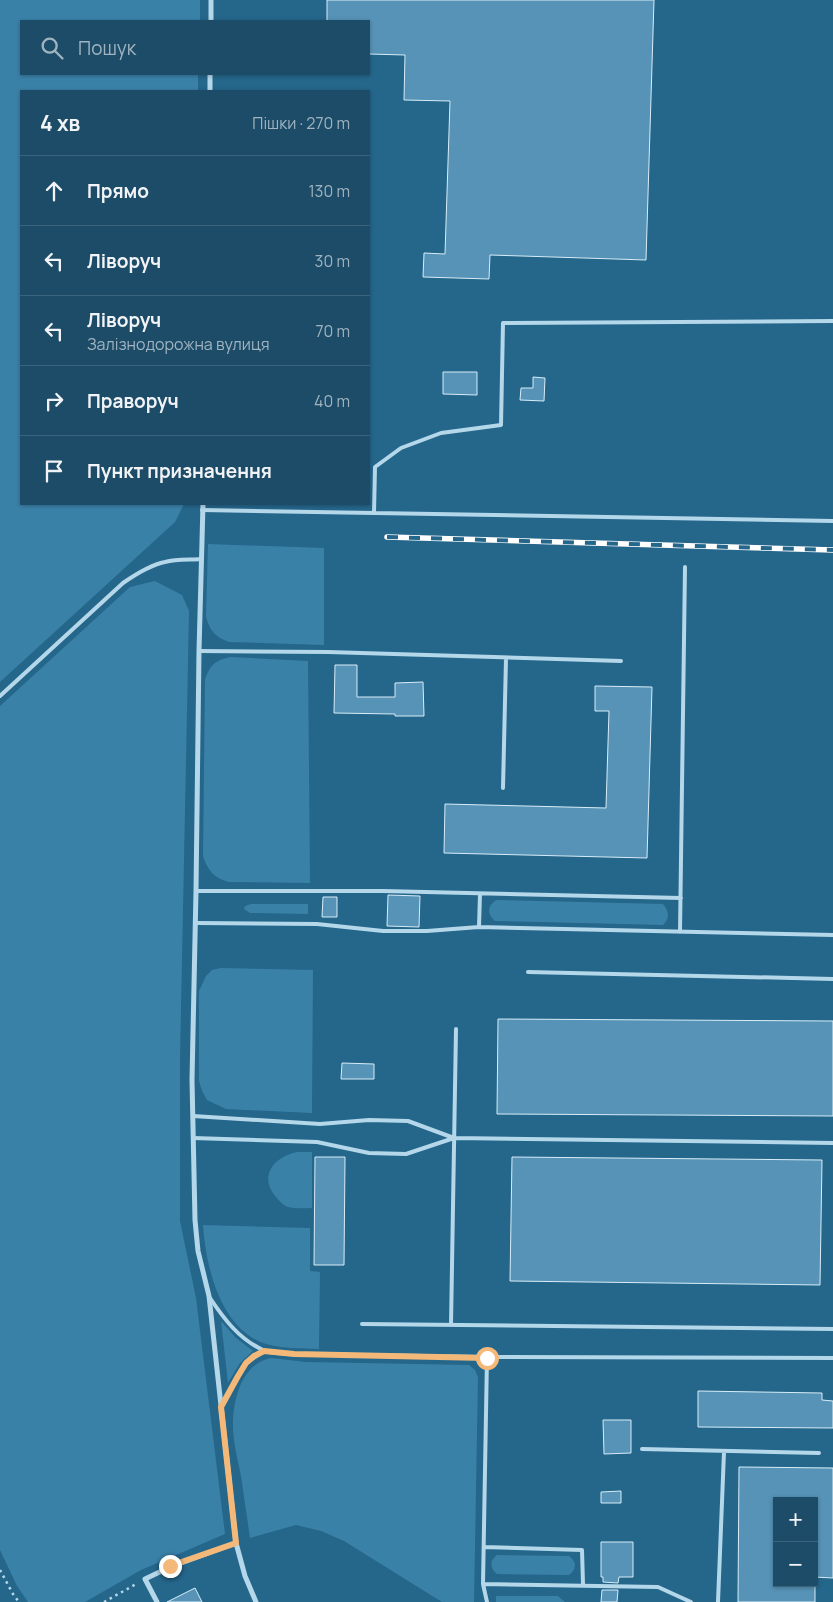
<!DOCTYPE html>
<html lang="uk">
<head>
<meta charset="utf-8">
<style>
	body { margin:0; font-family:Manrope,sans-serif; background:#295671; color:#f1f3f6 }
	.controls { position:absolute; right:15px; bottom:15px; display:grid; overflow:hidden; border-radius:0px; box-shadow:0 1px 4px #0004 }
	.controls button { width:45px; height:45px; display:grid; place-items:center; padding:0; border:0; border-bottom:1px solid #3a637c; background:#1c4c68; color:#f1f3f6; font:25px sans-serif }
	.stop { position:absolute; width:15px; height:15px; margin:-11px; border:4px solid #f4b878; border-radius:50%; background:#fff }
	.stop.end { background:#f4b878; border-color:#fff; box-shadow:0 1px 5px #0008 }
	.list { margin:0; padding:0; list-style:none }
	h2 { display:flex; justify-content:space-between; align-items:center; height:65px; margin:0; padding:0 20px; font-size:21px }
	h2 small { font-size:16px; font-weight:400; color:#a0b4c0 }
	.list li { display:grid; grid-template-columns:32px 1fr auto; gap:15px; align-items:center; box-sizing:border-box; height:70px; padding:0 20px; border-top:1px solid #3a637c }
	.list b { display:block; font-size:19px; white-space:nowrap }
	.list p { margin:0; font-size:16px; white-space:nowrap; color:#a0b4c0 }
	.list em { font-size:16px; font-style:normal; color:#a0b4c0 }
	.icon { flex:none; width:28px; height:28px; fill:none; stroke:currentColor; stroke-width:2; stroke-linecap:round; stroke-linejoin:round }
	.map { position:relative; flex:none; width:833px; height:1602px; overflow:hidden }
	.search { position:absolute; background:#1c4c68; box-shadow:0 1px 4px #0004; left:20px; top:20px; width:350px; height:55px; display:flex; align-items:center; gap:12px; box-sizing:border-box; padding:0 18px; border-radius:0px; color:#a0b4c0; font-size:19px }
	.panel { position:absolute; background:#1c4c68; box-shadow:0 1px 4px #0004; left:20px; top:90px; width:350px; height:415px; border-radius:0px }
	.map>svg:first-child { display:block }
	.green { fill:#3a81a8 }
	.building { fill:#5693b6; stroke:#d8edf8 }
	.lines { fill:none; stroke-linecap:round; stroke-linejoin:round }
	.path { stroke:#b4d7ea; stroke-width:2.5; stroke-dasharray:2.5 4; stroke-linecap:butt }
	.service { stroke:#b4d7ea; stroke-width:4 }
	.minor { stroke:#b4d7ea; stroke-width:5 }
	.rail-casing { stroke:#fff; stroke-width:5.5 }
	.rail { stroke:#25668b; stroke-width:4; stroke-dasharray:11; stroke-linecap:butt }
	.route { stroke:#f4b878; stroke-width:6 }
</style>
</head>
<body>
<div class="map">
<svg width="833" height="1602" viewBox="0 0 833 1602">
	<rect width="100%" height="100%" fill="#25668b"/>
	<path class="green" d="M 0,0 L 200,0 L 200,21 L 21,21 L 21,74 L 198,74 L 198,91 L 21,91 L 21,504 L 184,504 L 175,522 L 0,682 Z
		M 208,544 L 324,548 L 324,645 L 229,642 C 215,637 209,630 206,616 Z
		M 155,581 L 182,595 L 189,611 L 180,1059 L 180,1221 L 196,1298 L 225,1534 L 141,1570 L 85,1602 L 28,1602 L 17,1586 L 0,1550 L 0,706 L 130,587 Z
		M 231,657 L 308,661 L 310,883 L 229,882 C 214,878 208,871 203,856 L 205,680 C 210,665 215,660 231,657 Z
		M 496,900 L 663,904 C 669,911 670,919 663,925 L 495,921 C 487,915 487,906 496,900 Z
		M 251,904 L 308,904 L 308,914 L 250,913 L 244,909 L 245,906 Z
		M 221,968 L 313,970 L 312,1113 L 226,1109 L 207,1100 L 202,1091 L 199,1081 L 199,991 L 206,976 L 212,970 Z
		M 297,1152 L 312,1152 L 312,1208 C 304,1208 295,1209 288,1207 C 283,1205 279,1201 276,1197 C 258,1176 274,1157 297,1152 Z
		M 203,1225 L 310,1228 L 310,1271 L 320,1272 L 319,1349 C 302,1348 283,1349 266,1344 C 220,1329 206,1267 203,1225 Z
		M 221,1321 L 236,1338 L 253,1351 L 240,1363 L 228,1383 Z
		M 271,1358 L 306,1362 L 469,1365 L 475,1370 L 478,1377 L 474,1602 L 442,1602 L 344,1541 L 321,1531 L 296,1525 L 250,1538 C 247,1517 244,1497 241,1476 C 238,1460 233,1443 233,1426 C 233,1400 241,1364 271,1358 Z
		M 497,1555 L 569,1556 C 577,1562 577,1569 569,1575 L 497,1574 C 490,1568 489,1561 497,1555 Z
		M 496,1596 L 558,1596 L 565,1602 L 496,1602 Z"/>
	<path class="building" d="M 327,0 L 654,0 L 646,260 L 490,255 L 489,279 L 423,277 L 424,253 L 445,254 L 450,101 L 404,100 L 405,55 L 369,54 L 369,21 L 327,21 Z
		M 443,372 L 477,372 L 477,395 L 443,394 Z
		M 533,377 L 545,378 L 544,401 L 520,400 L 521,388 L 533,388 Z
		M 335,665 L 357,665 L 357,697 L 395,697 L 395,683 L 423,682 L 424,716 L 395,716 L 395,714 L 334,713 Z
		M 595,686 L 652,687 L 647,858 L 444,853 L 445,804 L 606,808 L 609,711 L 595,711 Z
		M 388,895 L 420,896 L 419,927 L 387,926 Z
		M 323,897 L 337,897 L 337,917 L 322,917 Z
		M 498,1019 L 833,1021 L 833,1116 L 497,1114 Z
		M 342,1063 L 374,1064 L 374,1079 L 341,1079 Z
		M 315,1157 L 345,1157 L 344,1265 L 314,1265 Z
		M 512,1157 L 822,1160 L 820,1285 L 510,1281 Z
		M 698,1391 L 822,1393 L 822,1400 L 833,1401 L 833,1428 L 698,1427 Z
		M 603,1420 L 631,1420 L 631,1453 L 604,1454 Z
		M 739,1467 L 833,1468 L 833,1578 L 814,1577 L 814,1501 L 777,1501 L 777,1583 L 815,1583 L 815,1602 L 738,1602 Z
		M 621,1491 L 621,1503 L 601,1503 L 601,1492 Z
		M 601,1542 L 633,1542 L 633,1577 L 619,1577 L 618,1583 L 603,1582 L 603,1577 L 601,1577 Z
		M 195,1588 L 202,1602 L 167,1602 Z
		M 602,1590 L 618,1590 L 617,1602 L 601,1602 Z"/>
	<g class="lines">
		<path class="path" d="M 0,1570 L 13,1594 L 19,1602
			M 104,1602 L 138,1583"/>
		<path class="service" d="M 202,510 L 833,521
			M 374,513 L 375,467 L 401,448 L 441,433 L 501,425 L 503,323 L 833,321
			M 199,651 L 328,652 L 621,661
			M 0,696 L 123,583 C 136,574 150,565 165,562 C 177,559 190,560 201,559
			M 503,788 L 506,658
			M 196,891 L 383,891 L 681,898
			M 196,923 L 317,924 L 383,931 L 427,931 L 479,927 L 833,935
			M 479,927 L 480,894
			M 680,932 L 685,567
			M 528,972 L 833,979
			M 193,1116 L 320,1124 L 369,1120 L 408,1121 L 454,1138
			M 193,1138 L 317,1142 L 369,1153 L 406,1154 L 454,1138 L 833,1143
			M 210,1298 C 224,1319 239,1339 263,1350 C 271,1354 284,1353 294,1354 L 487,1357 L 833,1358
			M 362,1324 L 833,1329
			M 451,1325 L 456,1029
			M 487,1357 L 483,1584 L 487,1602
			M 221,1407 L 246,1363 L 264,1351
			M 642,1449 L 819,1453
			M 484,1547 L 582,1550 L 583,1584
			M 483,1584 L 658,1587 L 691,1602
			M 718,1602 L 724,1452"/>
		<path class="minor" d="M 211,21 L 211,0
			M 210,91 L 210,74
			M 203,504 L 199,651 L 196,891 L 192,1080 L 195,1220 L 198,1251 L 209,1296 L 236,1543 L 245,1576 L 256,1602
			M 157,1602 L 145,1579 L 170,1567 L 236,1543"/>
		<g class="rail-casing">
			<path id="rail" d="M 387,537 L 833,550"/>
		</g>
		<use href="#rail" class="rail"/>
	</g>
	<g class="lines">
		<path class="route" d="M 170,1566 L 236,1543 L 221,1407 L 238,1376 L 246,1363 L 254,1356 L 264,1351 L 294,1354 L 487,1358"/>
	</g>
</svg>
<div class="controls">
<button>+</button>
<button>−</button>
</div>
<div class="stop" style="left:487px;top:1358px"></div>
<div class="stop end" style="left:170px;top:1566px"></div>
<div class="search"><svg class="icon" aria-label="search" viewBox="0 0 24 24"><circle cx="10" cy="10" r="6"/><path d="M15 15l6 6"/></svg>Пошук</div>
<section class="panel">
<h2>4 хв<small>Пішки · 270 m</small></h2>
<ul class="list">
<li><svg class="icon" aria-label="ahead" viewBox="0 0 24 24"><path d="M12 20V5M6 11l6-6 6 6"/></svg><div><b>Прямо</b></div><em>130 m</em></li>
<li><svg class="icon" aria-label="left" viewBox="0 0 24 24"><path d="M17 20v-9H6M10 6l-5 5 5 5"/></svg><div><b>Ліворуч</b></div><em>30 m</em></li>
<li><svg class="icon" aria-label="left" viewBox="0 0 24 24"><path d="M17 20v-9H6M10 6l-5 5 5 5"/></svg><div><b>Ліворуч</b><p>Залізнодорожна вулиця</p></div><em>70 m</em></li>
<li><svg class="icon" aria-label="right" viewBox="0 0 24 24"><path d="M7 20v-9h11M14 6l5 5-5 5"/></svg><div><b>Праворуч</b></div><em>40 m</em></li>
<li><svg class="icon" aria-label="arrive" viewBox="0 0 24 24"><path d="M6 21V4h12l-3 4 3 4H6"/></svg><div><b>Пункт призначення</b></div></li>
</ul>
</section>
</div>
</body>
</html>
